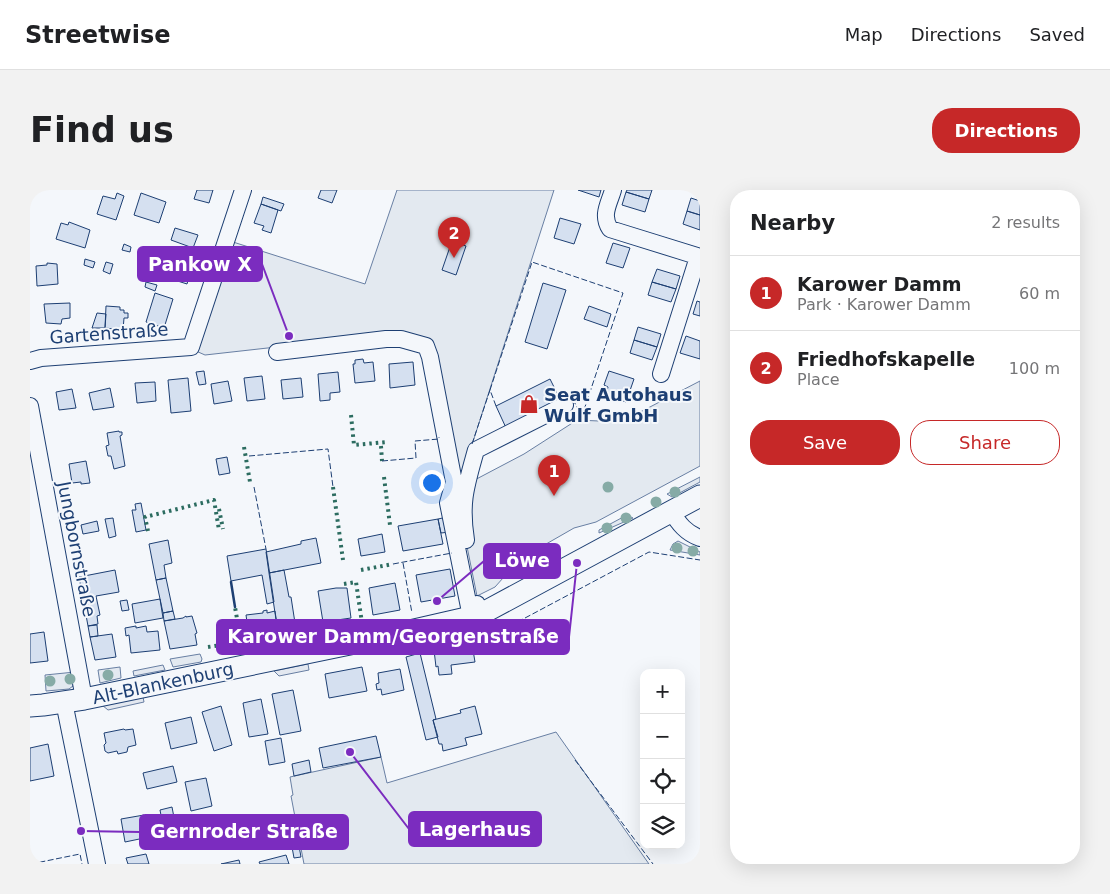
<!DOCTYPE html>
<html lang="en">
<head>
<meta charset="utf-8">
<style>
	body { margin:0; font-family:"DejaVu Sans",sans-serif; background:#f2f2f2; color:#202124 }
	.controls { position:absolute; right:15px; bottom:15px; display:grid; overflow:hidden; border-radius:10px; box-shadow:0 5px 20px #0002 }
	.controls button { width:45px; height:45px; display:grid; place-items:center; padding:0; border:0; border-bottom:1px solid #e0e0e0; background:#fff; color:#202124; font:25px sans-serif }
	.you { position:absolute; left:401px; top:292px; width:18px; height:18px; margin:-12px; border:4px solid #fff; border-radius:50%; background:#1a73e8; box-shadow:0 0 0 8px #1a73e833 }
	.badge { display:grid; place-items:center; width:32px; height:32px; border-radius:50%; background:#c62828; color:#fff; font-size:16px; font-weight:700 }
	.pin { position:absolute; translate:-50% -41px; filter:drop-shadow(0 1px 2px #0008) }
	.pin::after { content:''; position:absolute; top:26px; width:18px; height:15px; background:inherit; clip-path:polygon(0 0,100% 0,50% 100%) }
	.list { margin:0; padding:0; list-style:none }
	h2 { display:flex; justify-content:space-between; align-items:center; height:65px; margin:0; padding:0 20px; font-size:21px }
	h2 small { font-size:16px; font-weight:400; color:#757577 }
	.list li { display:grid; grid-template-columns:32px 1fr auto; gap:15px; align-items:center; box-sizing:border-box; height:75px; padding:0 20px; border-top:1px solid #e0e0e0 }
	.list b { display:block; font-size:19px; white-space:nowrap }
	.list p { margin:0; font-size:16px; white-space:nowrap; color:#757577 }
	.list em { font-size:16px; font-style:normal; color:#757577 }
	.actions { display:flex; gap:10px; padding:15px 20px }
	.actions a { flex:1; padding:11px 0; border:1px solid #c62828; border-radius:20px; text-align:center; font-size:18px; color:#c62828 }
	.actions .main { background:#c62828; color:#fff }
	.icon { flex:none; width:28px; height:28px; fill:none; stroke:currentColor; stroke-width:2; stroke-linecap:round; stroke-linejoin:round }
	.map { position:relative; flex:none; width:670px; height:674px; overflow:hidden; border-radius:20px }
	header { display:flex; align-items:center; gap:30px; box-sizing:border-box; height:70px; padding:0 25px; background:#fff; border-bottom:1px solid #e0e0e0 }
	header strong { font-size:24px }
	nav { display:flex; gap:28px; margin-inline-start:auto; font-size:18px }
	.intro { display:flex; align-items:center; justify-content:space-between; box-sizing:border-box; height:120px; padding:0 30px }
	h1 { margin:0; font-size:35px }
	.button { padding:12px 22px; border-radius:20px; background:#c62828; color:#fff; font-size:18px; font-weight:700 }
	main { display:flex; gap:30px; padding:0 30px }
	aside { flex:1; background:#fff; border-radius:20px; box-shadow:0 5px 20px #0002 }
	.map>svg:first-child { display:block }
	.green { fill:#e3e9f0; stroke:#687fa3 }
	.parking { fill:#e3e8f0; stroke:#687fa3 }
	.building { fill:#d5e0f0; stroke:#1d3f73 }
	.lines { fill:none; stroke-linecap:round; stroke-linejoin:round }
	.minor-casing { stroke:#1d3f73; stroke-width:18 }
	.major-casing { stroke:#1d3f73; stroke-width:23 }
	.minor { stroke:#f4f7fb; stroke-width:16 }
	.major { stroke:#f4f7fb; stroke-width:21 }
	.hedge { stroke:#2c6c60; stroke-width:4; stroke-dasharray:2.5 4; stroke-linecap:butt }
	.fence { stroke:#1d3f73; stroke-width:1; stroke-dasharray:6 2.5; stroke-linecap:butt }
	.wall { stroke:#1d3f73; stroke-width:2.5 }
	.tree { fill:#86aba6 }
	.labels { text-anchor:middle; dominant-baseline:central; stroke-width:4; stroke-linejoin:round; paint-order:stroke }
	.street-label { font-size:18px; fill:#1d3f73; stroke:#f4f7fb }
	.poi-label { font-size:18px; font-weight:bold; fill:#1d3f73; stroke:#f4f7fb; text-anchor:start }
	.leader { fill:none; stroke:#7b2cbf; stroke-width:2 }
	.callout-dot { fill:#7b2cbf; stroke:#f4f7fb; stroke-width:2 }
	.callout { fill:#7b2cbf; stroke:#7b2cbf; stroke-width:2 }
	.callout-label { font-size:19px; text-anchor:middle; font-weight:bold; fill:#fff }
</style>
</head>
<body>
<header>
<strong>Streetwise</strong>
<nav><a>Map</a><a>Directions</a><a>Saved</a></nav>
</header>
<div class="intro"><h1>Find us</h1><a class="button">Directions</a></div>
<main>
<div class="map">
<svg width="670" height="674" viewBox="0 0 670 674">
	<rect width="100%" height="100%" fill="#f4f7fb"/>
	<path class="green" d="M 367,0 L 524,0 L 430,292 L 402,156 L 354,145 L 175,165 L 166,161 L 203,52 L 335,94 Z
		M 670,191 L 670,276 L 566,332 L 544,338 L 490,369 L 465,397 L 447,406 L 429,317 L 437,294 L 494,264 L 547,230 L 591,232 Z
		M 670,287 L 670,292 L 642,307 L 637,304 Z
		M 597,325 L 603,328 L 569,343 L 569,340 Z
		M 648,351 L 670,362 L 670,365 L 640,360 L 643,354 Z
		M 170,464 L 172,469 L 171,472 L 143,477 L 140,469 Z
		M 90,477 L 91,488 L 70,493 L 68,480 Z
		M 45,482 L 43,496 L 39,499 L 16,501 L 15,485 Z
		M 526,542 L 619,674 L 274,674 L 261,606 L 263,605 L 260,587 L 351,567 L 357,593 Z"/>
	<path class="parking" d="M 278,474 L 279,480 L 249,486 L 244,481 Z
		M 133,475 L 135,480 L 104,486 L 103,481 Z
		M 113,507 L 114,512 L 78,520 L 72,515 Z"/>
	<path class="building" d="M 167,0 L 183,0 L 179,13 L 164,9 Z
		M 291,0 L 307,0 L 302,13 L 288,8 Z
		M 548,0 L 571,0 L 569,7 Z
		M 597,0 L 622,0 L 619,9 L 596,2 Z
		M 596,2 L 619,9 L 615,22 L 592,15 Z
		M 87,3 L 94,6 L 86,30 L 67,24 L 73,6 L 85,9 Z
		M 111,3 L 136,12 L 129,33 L 104,25 Z
		M 233,7 L 254,14 L 251,21 L 231,14 Z
		M 661,8 L 670,11 L 670,25 L 657,21 Z
		M 231,14 L 248,20 L 241,43 L 232,40 L 234,36 L 224,33 Z
		M 657,21 L 670,25 L 670,40 L 653,34 Z
		M 530,28 L 551,34 L 544,54 L 524,48 Z
		M 39,32 L 60,40 L 55,58 L 26,49 L 31,33 L 38,35 Z
		M 145,38 L 168,45 L 163,58 L 141,50 Z
		M 422,51 L 436,56 L 426,85 L 412,80 Z
		M 583,53 L 600,58 L 593,78 L 576,73 Z
		M 94,54 L 101,57 L 100,62 L 92,60 Z
		M 142,67 L 163,73 L 157,94 L 135,87 Z
		M 55,69 L 65,72 L 63,78 L 54,75 Z
		M 76,72 L 83,74 L 80,84 L 73,81 Z
		M 17,73 L 27,74 L 28,94 L 7,96 L 6,76 L 17,75 Z
		M 627,79 L 650,86 L 646,99 L 622,92 Z
		M 116,92 L 127,95 L 125,101 L 115,97 Z
		M 622,92 L 646,99 L 641,112 L 618,105 Z
		M 513,93 L 536,100 L 517,159 L 495,152 Z
		M 125,103 L 143,109 L 134,138 L 116,132 Z
		M 667,111 L 670,112 L 670,126 L 663,124 Z
		M 40,113 L 40,128 L 32,129 L 31,134 L 16,133 L 14,114 Z
		M 76,116 L 90,117 L 90,120 L 94,120 L 94,123 L 98,123 L 98,128 L 94,128 L 93,140 L 75,138 Z
		M 559,116 L 581,124 L 577,137 L 554,129 Z
		M 67,123 L 76,124 L 75,138 L 62,138 Z
		M 608,137 L 631,144 L 627,157 L 604,150 Z
		M 656,146 L 670,151 L 670,169 L 650,163 Z
		M 604,150 L 627,157 L 622,170 L 600,163 Z
		M 333,169 L 334,173 L 343,172 L 345,191 L 325,193 L 323,174 L 325,174 L 325,170 Z
		M 383,172 L 385,195 L 360,198 L 359,174 Z
		M 174,181 L 176,194 L 169,195 L 166,182 Z
		M 579,181 L 604,189 L 596,212 L 576,205 L 578,197 L 574,195 Z
		M 308,182 L 310,202 L 300,203 L 300,210 L 290,211 L 288,184 Z
		M 232,186 L 235,209 L 217,211 L 214,188 Z
		M 158,188 L 161,221 L 141,223 L 138,190 Z
		M 271,188 L 273,207 L 253,209 L 251,190 Z
		M 520,189 L 532,213 L 477,240 L 466,216 Z
		M 198,191 L 202,211 L 184,214 L 181,194 Z
		M 125,192 L 126,211 L 107,213 L 105,193 Z
		M 80,198 L 84,217 L 63,220 L 59,203 Z
		M 42,199 L 46,218 L 29,220 L 26,202 Z
		M 89,241 L 89,242 L 92,242 L 92,245 L 90,246 L 95,276 L 84,279 L 81,266 L 78,266 L 76,256 L 79,255 L 77,243 Z
		M 197,267 L 200,283 L 189,285 L 186,269 Z
		M 56,271 L 60,293 L 51,294 L 51,292 L 42,293 L 39,274 Z
		M 111,313 L 116,340 L 106,342 L 102,320 L 106,320 L 105,314 Z
		M 417,327 L 420,342 L 411,343 L 408,329 Z
		M 83,328 L 86,346 L 79,348 L 75,329 Z
		M 408,329 L 413,354 L 373,361 L 368,336 Z
		M 67,331 L 69,341 L 53,344 L 51,335 Z
		M 352,344 L 355,362 L 331,366 L 328,349 Z
		M 286,348 L 291,373 L 239,383 L 236,362 L 271,354 L 271,351 Z
		M 138,350 L 142,373 L 134,375 L 136,388 L 126,390 L 119,354 Z
		M 236,359 L 244,412 L 237,414 L 232,385 L 201,391 L 197,366 Z
		M 420,379 L 425,406 L 391,412 L 386,385 Z
		M 85,380 L 89,402 L 66,406 L 70,425 L 67,426 L 68,434 L 58,436 L 49,387 Z
		M 254,380 L 259,407 L 261,407 L 265,433 L 247,436 L 239,383 Z
		M 136,388 L 143,421 L 133,423 L 126,390 Z
		M 365,393 L 370,420 L 343,425 L 339,398 Z
		M 306,398 L 317,398 L 321,428 L 293,432 L 288,401 Z
		M 130,409 L 133,428 L 105,433 L 102,414 Z
		M 97,410 L 99,420 L 92,421 L 90,411 Z
		M 237,420 L 237,423 L 245,421 L 248,442 L 238,444 L 238,448 L 229,450 L 228,445 L 219,446 L 216,425 L 233,423 L 233,421 Z
		M 143,421 L 145,429 L 134,431 L 133,423 Z
		M 156,426 L 156,427 L 162,426 L 167,443 L 165,444 L 167,455 L 140,459 L 134,431 L 153,428 Z
		M 67,435 L 68,446 L 60,447 L 58,436 Z
		M 106,436 L 106,438 L 116,436 L 117,442 L 128,441 L 130,460 L 101,463 L 99,445 L 96,446 L 95,438 Z
		M 14,442 L 18,471 L 0,473 L 0,444 Z
		M 82,444 L 86,467 L 65,470 L 60,447 Z
		M 433,456 L 434,461 L 443,460 L 445,472 L 421,475 L 422,484 L 409,485 L 408,476 L 406,477 L 404,460 Z
		M 390,463 L 406,529 L 403,530 L 408,547 L 396,550 L 376,467 Z
		M 332,477 L 337,501 L 299,508 L 295,484 Z
		M 370,479 L 374,500 L 352,505 L 351,499 L 347,500 L 346,494 L 349,493 L 348,483 Z
		M 263,500 L 271,541 L 250,545 L 242,504 Z
		M 231,509 L 238,544 L 219,547 L 213,513 Z
		M 191,516 L 202,555 L 184,561 L 172,522 Z
		M 445,516 L 452,544 L 435,548 L 437,555 L 413,561 L 412,554 L 409,554 L 403,530 L 431,523 L 430,520 Z
		M 161,527 L 167,553 L 141,559 L 135,533 Z
		M 94,539 L 95,540 L 103,539 L 106,555 L 98,557 L 97,562 L 88,564 L 87,561 L 78,563 L 75,561 L 74,555 L 76,553 L 74,543 Z
		M 346,546 L 351,567 L 293,578 L 289,558 Z
		M 251,548 L 255,572 L 239,575 L 235,551 Z
		M 18,554 L 24,586 L 0,591 L 0,558 Z
		M 279,570 L 281,582 L 264,586 L 262,574 Z
		M 143,576 L 147,592 L 117,599 L 113,583 Z
		M 176,588 L 182,616 L 161,621 L 155,592 Z
		M 142,617 L 146,638 L 134,641 L 130,620 Z
		M 114,625 L 119,647 L 95,652 L 91,629 Z
		M 269,656 L 271,667 L 264,668 L 262,657 Z
		M 116,664 L 119,674 L 98,674 L 96,668 Z
		M 256,665 L 259,674 L 230,674 L 229,672 Z
		M 209,670 L 210,674 L 191,674 Z"/>
	<g class="lines">
		<g class="minor-casing">
			<path id="minor" d="M 583,0 C 579,14 571,25 580,39 L 670,67
				M 247,162 L 356,149 L 371,149 L 396,156 L 400,167 L 424,292 L 418,313 L 441,427
				M 0,171 L 11,168 L 161,157 L 213,0
				M 631,184 L 668,67
				M 0,216 L 54,509
				M 641,321 C 649,334 656,343 670,348
				M 436,350 C 430,312 436,296 446,260 L 535,215
				M 447,414 L 462,447
				M 34,512 L 67,674"/>
		</g>
		<g class="major-casing">
			<path id="major" d="M 0,516 L 13,515 L 54,509 L 349,448 L 441,427 L 451,424 L 670,306"/>
		</g>
		<use href="#minor" class="minor"/>
		<use href="#major" class="major"/>
		<path class="hedge" d="M 321,225 L 324,255 L 357,252
			M 351,256 L 352,271
			M 214,257 L 220,292
			M 354,287 L 360,335
			M 303,297 L 313,370
			M 189,319 L 193,339
			M 118,341 L 115,327 L 184,310 L 189,340
			M 331,380 L 363,374
			M 314,394 L 326,392 L 332,433
			M 178,457 L 211,452 L 205,417"/>
		<path class="fence" d="M 466,216 L 460,200 L 502,72 L 593,103 L 552,226 L 542,208 L 536,211
			M 442,254 L 460,200
			M 219,266 L 298,259 L 303,297
			M 352,271 L 386,268 L 385,251 L 409,249 L 409,247
			M 224,297 L 236,359
			M 373,373 L 382,423
			M 363,374 L 422,363
			M 480,436 L 619,362 L 670,370
			M 545,570 L 623,674
			M 1,674 L 50,664 L 52,674"/>
		<path class="wall" d="M 201,392 L 205,417"/>
	</g>
	<g class="tree">
		<circle cx="578" cy="297" r="5.5"/>
		<circle cx="645" cy="302" r="5.5"/>
		<circle cx="626" cy="312" r="5.5"/>
		<circle cx="596" cy="328" r="5.5"/>
		<circle cx="577" cy="338" r="5.5"/>
		<circle cx="647" cy="358" r="5.5"/>
		<circle cx="663" cy="361" r="5.5"/>
		<circle cx="78" cy="485" r="5.5"/>
		<circle cx="40" cy="489" r="5.5"/>
		<circle cx="20" cy="491" r="5.5"/>
	</g>
	<defs>
		<g id="shop-bare" transform="scale(1.5)"><path d="M-5-2.5h2.3a2.7 3.5 0 0 1 5.4 0H5L5.5 6h-11ZM-1.5-2.5h3a1.5 2.3 0 0 0-3 0Z" fill="#c62828" stroke="#f4f7fb" stroke-width="2.5" paint-order="stroke"/></g>
	</defs>
	<g fill-rule="evenodd">
		<use href="#shop-bare" x="499" y="214"/>
	</g>
	<g class="labels">
		<g class="street-label">
			<text transform="translate(79 143) rotate(-4)">Gartenstraße</text>
			<text transform="translate(47 359) rotate(79)">Jungbornstraße</text>
			<text transform="translate(133 493) rotate(-12)">Alt-Blankenburg</text>
		</g>
		<g class="poi-label">
			<text x="514" y="204">Seat Autohaus<tspan x="514" dy="21">Wulf GmbH</tspan></text>
		</g>
	</g>
	<path class="leader" d="M259 146L232 74M407 411L454 371M547 373L539 447M320 562L379 639M51 641L110 642"/>
	<g class="callout-dot">
		<circle cx="259" cy="146" r="5"/>
		<circle cx="407" cy="411" r="5"/>
		<circle cx="547" cy="373" r="5"/>
		<circle cx="320" cy="562" r="5"/>
		<circle cx="51" cy="641" r="5"/>
	</g>
	<g class="callout">
		<rect x="108" y="57" width="124" height="34" rx="5"/>
		<rect x="454" y="354" width="76" height="34" rx="5"/>
		<rect x="187" y="430" width="352" height="34" rx="5"/>
		<rect x="379" y="622" width="132" height="34" rx="5"/>
		<rect x="110" y="625" width="208" height="34" rx="5"/>
	</g>
	<g class="callout-label">
		<text x="170" y="81">Pankow X</text>
		<text x="492" y="377">Löwe</text>
		<text x="363" y="453">Karower Damm/Georgenstraße</text>
		<text x="445" y="646">Lagerhaus</text>
		<text x="214" y="648">Gernroder Straße</text>
	</g>
</svg>
<div class="controls">
<button>+</button>
<button>−</button>
<button><svg class="icon" aria-label="locate" viewBox="0 0 24 24"><circle cx="12" cy="12" r="6"/><path d="M12 2v4M12 18v4M2 12h4M18 12h4"/></svg></button>
<button><svg class="icon" aria-label="layers" viewBox="0 0 24 24"><path d="M12 4l9 5-9 5-9-5zM3 14l9 5 9-5"/></svg></button>
</div>
<div class="you"></div>
<div class="pin badge" style="left:524px;top:306px">1</div>
<div class="pin badge" style="left:424px;top:68px">2</div>
</div>
<aside>
<h2>Nearby<small>2 results</small></h2>
<ul class="list">
<li><span class="badge">1</span><div><b>Karower Damm</b><p>Park · Karower Damm</p></div><em>60 m</em></li>
<li><span class="badge">2</span><div><b>Friedhofskapelle</b><p>Place</p></div><em>100 m</em></li>
</ul>
<div class="actions"><a class="main">Save</a><a>Share</a></div>
</aside>
</main>
</body>
</html>
